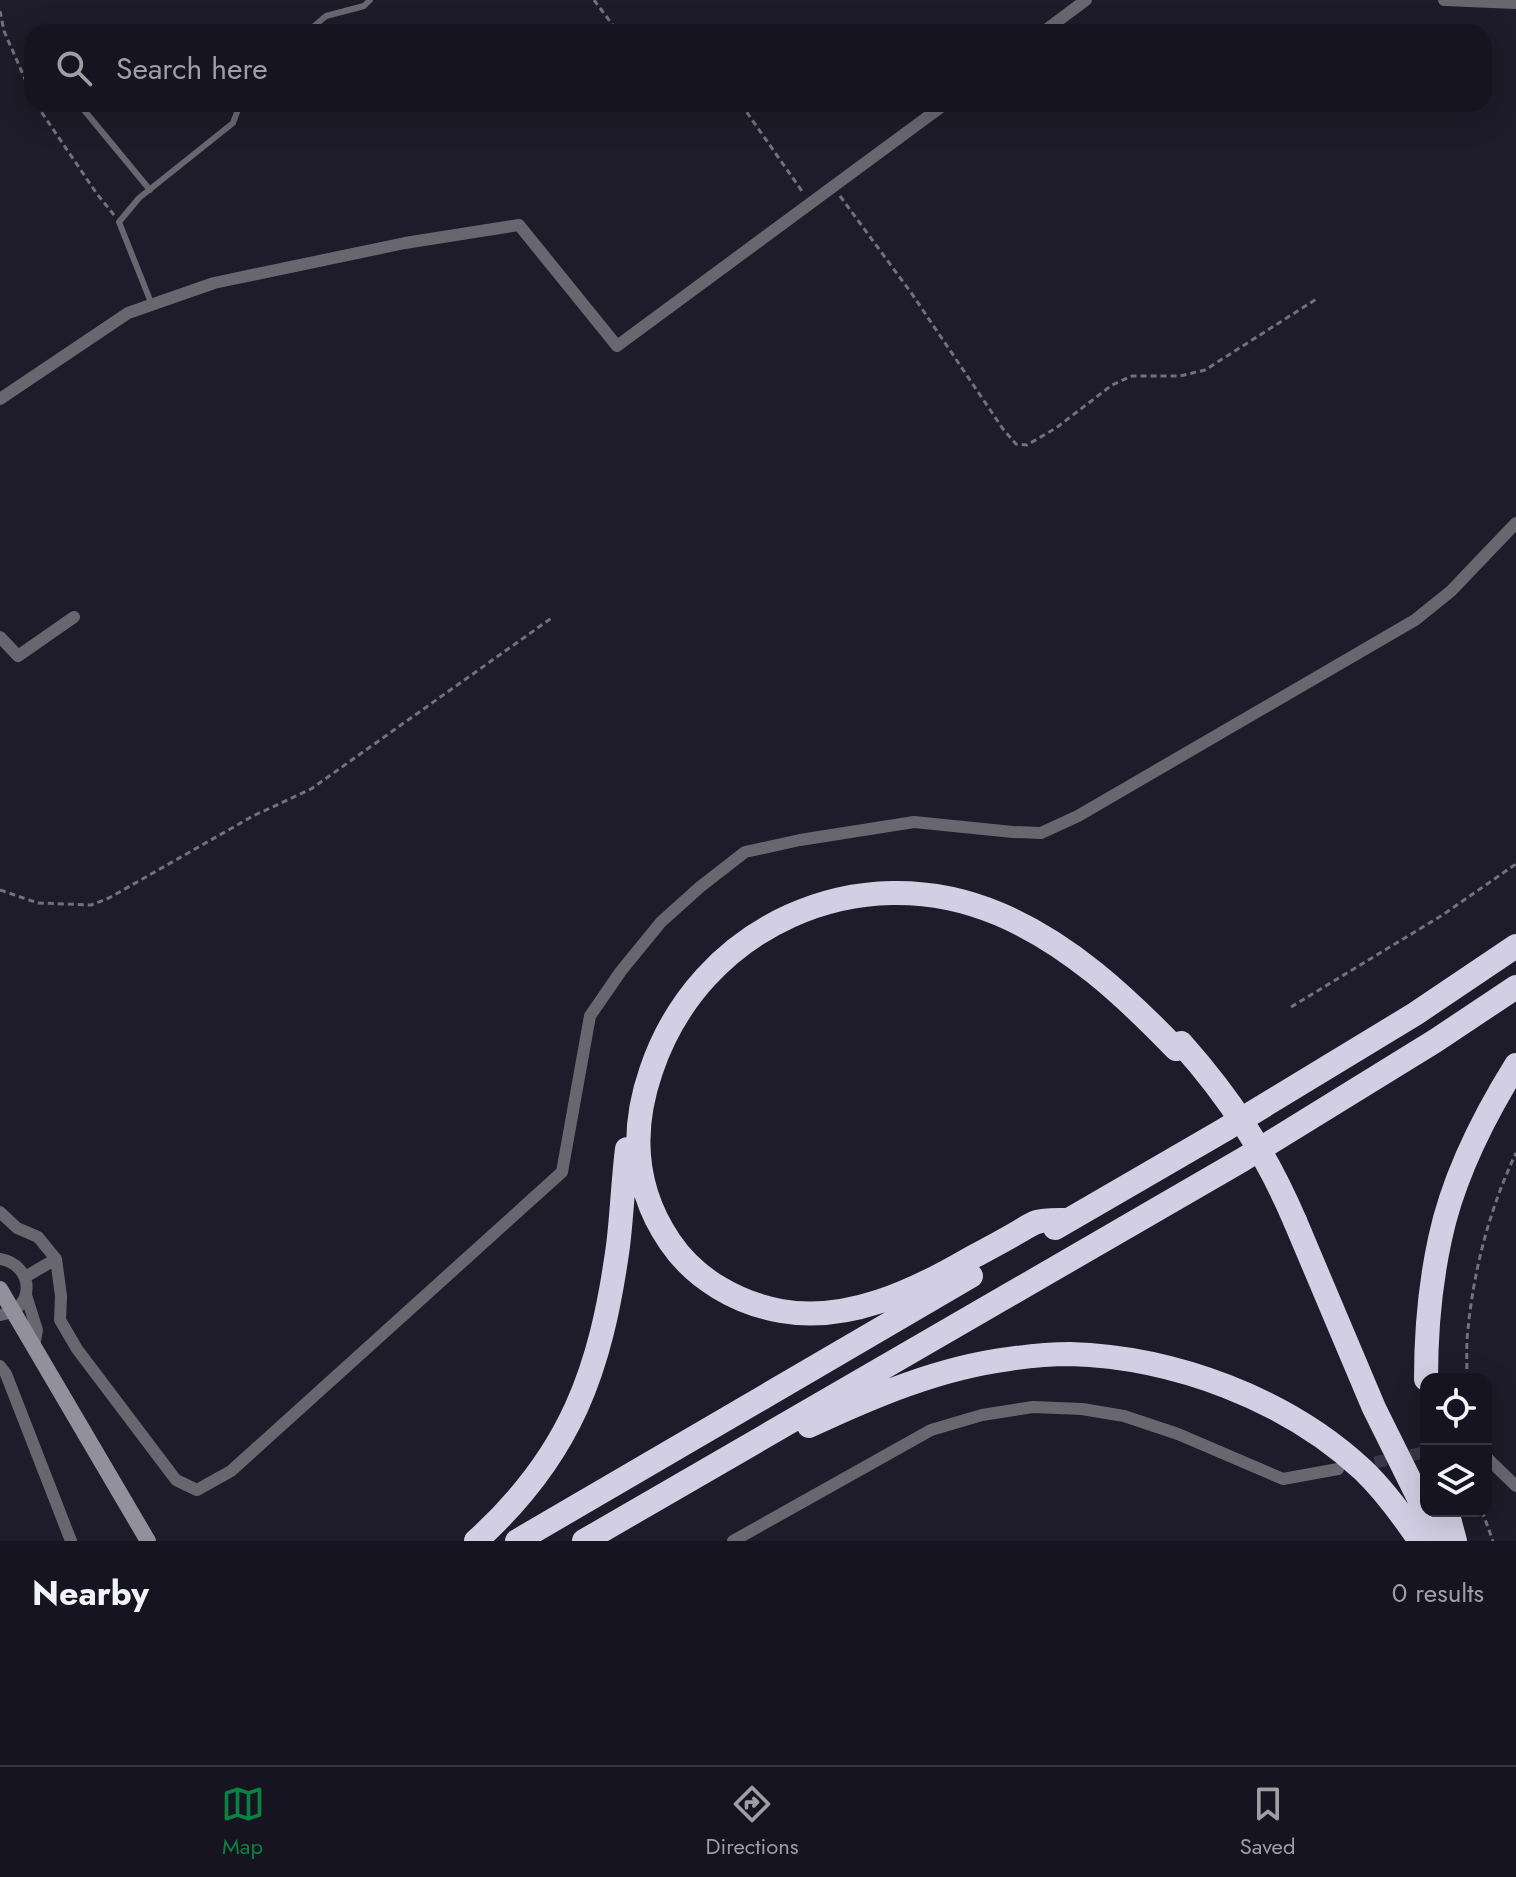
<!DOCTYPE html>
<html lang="en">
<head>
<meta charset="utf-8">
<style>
	body { margin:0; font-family:Jost,sans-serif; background:#23212d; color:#f1f3f6 }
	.controls { position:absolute; right:24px; bottom:24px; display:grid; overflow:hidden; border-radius:16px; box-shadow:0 8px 32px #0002 }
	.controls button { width:72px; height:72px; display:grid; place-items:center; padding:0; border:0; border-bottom:2px solid #35333e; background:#161420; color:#f1f3f6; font:40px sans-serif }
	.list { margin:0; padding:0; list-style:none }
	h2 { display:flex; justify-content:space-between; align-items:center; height:104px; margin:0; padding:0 32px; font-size:34px }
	h2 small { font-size:26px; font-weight:400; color:#9e9ea5 }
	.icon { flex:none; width:44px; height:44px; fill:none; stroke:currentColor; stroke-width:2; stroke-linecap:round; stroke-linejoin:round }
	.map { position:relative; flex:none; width:1516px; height:1541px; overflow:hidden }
	.search { position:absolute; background:#161420; box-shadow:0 8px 32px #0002; left:24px; right:24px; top:24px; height:88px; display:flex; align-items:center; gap:20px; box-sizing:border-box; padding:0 28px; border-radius:24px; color:#9e9ea5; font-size:30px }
	.sheet { height:224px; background:#161420 }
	nav { display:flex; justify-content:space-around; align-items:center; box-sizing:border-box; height:112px; border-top:2px solid #35333e; background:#161420; font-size:22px; color:#9e9ea5 }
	nav a { display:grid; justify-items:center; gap:4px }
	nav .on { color:#0b8043 }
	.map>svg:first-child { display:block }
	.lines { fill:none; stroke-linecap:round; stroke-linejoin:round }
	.street-tunnel { stroke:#393745; stroke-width:12; stroke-dasharray:12 6; stroke-linecap:butt }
	.path { stroke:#72707d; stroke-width:3; stroke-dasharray:6 4; stroke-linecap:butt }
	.lane { stroke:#68666f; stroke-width:6 }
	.street { stroke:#68666f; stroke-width:12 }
	.secondary { stroke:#92909d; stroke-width:16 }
	.highway { stroke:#d2cee3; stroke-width:24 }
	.highway-bridge { stroke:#d2cee3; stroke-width:24 }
</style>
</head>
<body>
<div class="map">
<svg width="1516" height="1541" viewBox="0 0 1516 1541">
	<rect width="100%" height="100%" fill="#1e1b2a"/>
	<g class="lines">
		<path class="street-tunnel" d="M 1357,1466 L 1426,1452"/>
		<path class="path" d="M 594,0 L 618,32
			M 0,11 L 4,31 L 32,95
			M 36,104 L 97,194 L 114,215
			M 741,104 L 804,194
			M 840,196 L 912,294 L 1003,429 L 1016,444 L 1027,445 L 1056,428 L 1112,385 L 1132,376 L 1180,376 L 1205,370 L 1318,298
			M 0,890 L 38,903 L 91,905 L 109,898 L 253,816 L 311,789 L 553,617
			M 1291,1007 L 1441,916 L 1516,864
			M 1467,1379 C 1467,1362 1466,1345 1468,1329 C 1474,1268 1490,1208 1516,1153
			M 1482,1511 L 1493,1541"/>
		<path class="lane" d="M 307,32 L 326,16 L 364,6 L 370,0
			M 79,104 L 150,190
			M 152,305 L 119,222 L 139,198 L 233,123 L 240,104"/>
		<path class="street" d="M 1444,0 L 1516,3
			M 1043,32 L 1086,0
			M 0,399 L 128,313 L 214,283 L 405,243 L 519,225 L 617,346 L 945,104
			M 0,637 L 18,656 L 74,617
			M 0,1212 L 17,1228 L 38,1237 L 56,1259 L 61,1296 L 60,1320 L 77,1349 L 176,1480 L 197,1490 L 231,1471 L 562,1172 L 590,1016 L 621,971 L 661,922 L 700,887 L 745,852 L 800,840 L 914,822 L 1013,832 L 1041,833 L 1078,816 L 1415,620 L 1451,591 L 1516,523
			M 0,1259 C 35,1265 36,1310 0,1315
			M 25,1277 L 56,1259
			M 26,1295 L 37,1330 L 34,1346
			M 0,1366 L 6,1374 L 71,1541
			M 1486,1457 L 1516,1486
			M 733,1541 L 931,1430 L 982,1415 L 1033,1407 L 1082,1409 L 1124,1416 L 1178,1434 L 1283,1479 L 1338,1469"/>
		<path class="secondary" d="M 0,1289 L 148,1541"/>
		<path class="highway" d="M 1069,1220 C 1059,1220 1046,1219 1037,1222 C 1031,1224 1025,1228 1020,1231 C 1003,1241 986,1250 969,1259 C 914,1291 847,1323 781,1311 C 737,1303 695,1279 670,1242 C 634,1189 630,1132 651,1071 C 699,927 858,854 999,914 C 1068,943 1125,996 1176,1049
			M 1295,1221 L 1374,1408 L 1440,1541
			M 1055,1228 L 1224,1130 L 1415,1014 L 1516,946
			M 1426,1379 C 1426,1332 1430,1285 1440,1239 C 1453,1177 1483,1118 1516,1065
			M 809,1426 C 873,1396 939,1368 1009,1359 C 1029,1356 1050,1354 1070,1354 C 1174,1357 1287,1399 1363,1470 C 1385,1491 1403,1516 1420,1541
			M 1447,1511 L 1455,1541
			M 476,1541 C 571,1455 601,1370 618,1246 C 622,1214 623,1181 627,1149
			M 517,1541 L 971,1276
			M 584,1541 L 1242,1160 L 1435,1041 L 1516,987"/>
		<path class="highway-bridge" d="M 1181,1043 C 1230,1098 1266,1153 1295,1221"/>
	</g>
</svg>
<div class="controls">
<button><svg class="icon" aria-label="locate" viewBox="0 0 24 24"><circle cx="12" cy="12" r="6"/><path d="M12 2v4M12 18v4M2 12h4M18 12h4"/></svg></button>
<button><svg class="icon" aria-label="layers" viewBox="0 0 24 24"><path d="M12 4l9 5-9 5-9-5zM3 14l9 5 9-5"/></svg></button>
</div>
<div class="search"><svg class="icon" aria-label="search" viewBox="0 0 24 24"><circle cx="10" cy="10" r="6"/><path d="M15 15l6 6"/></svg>Search here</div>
</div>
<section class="sheet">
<h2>Nearby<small>0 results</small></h2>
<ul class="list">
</ul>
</section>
<nav>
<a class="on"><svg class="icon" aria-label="map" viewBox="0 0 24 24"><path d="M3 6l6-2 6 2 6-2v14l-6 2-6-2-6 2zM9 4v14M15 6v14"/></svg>Map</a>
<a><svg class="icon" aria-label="directions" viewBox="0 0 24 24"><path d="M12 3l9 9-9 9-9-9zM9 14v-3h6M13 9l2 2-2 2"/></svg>Directions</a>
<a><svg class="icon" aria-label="saved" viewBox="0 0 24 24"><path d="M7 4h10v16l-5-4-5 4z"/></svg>Saved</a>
</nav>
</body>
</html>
